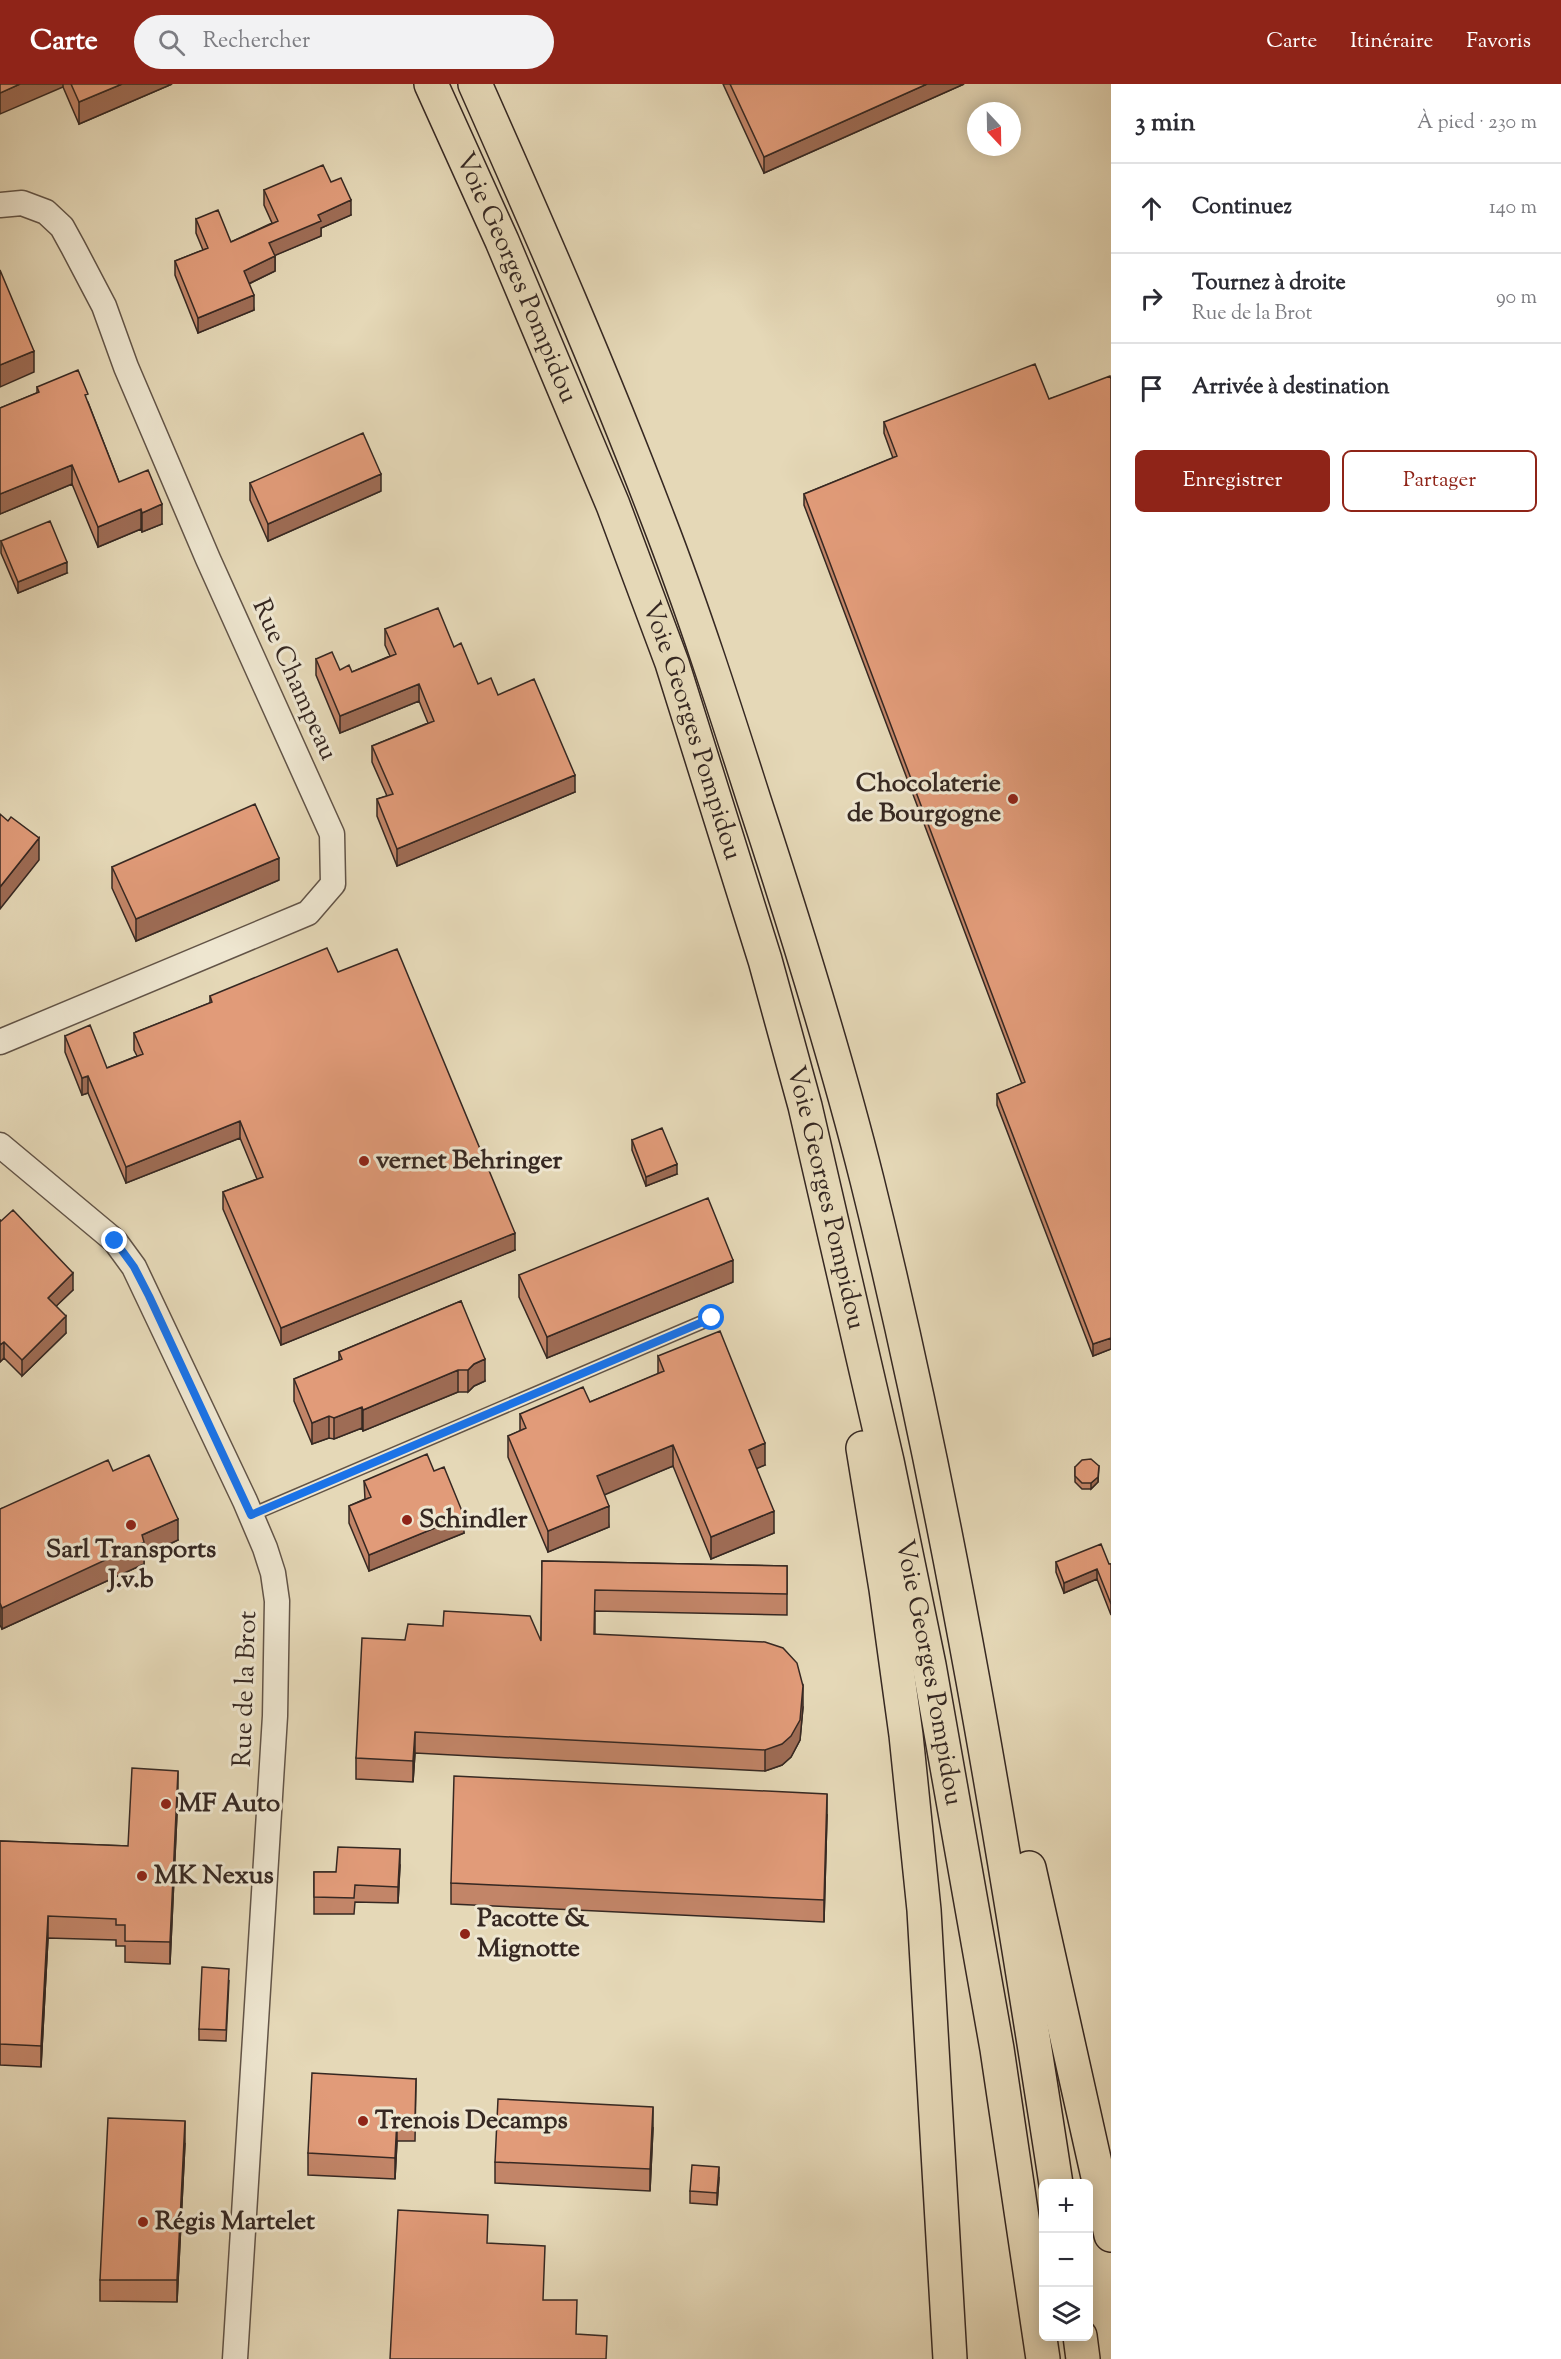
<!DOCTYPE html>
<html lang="fr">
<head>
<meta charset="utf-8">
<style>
	body { margin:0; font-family:"Sorts Mill Goudy",serif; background:#f2f2f3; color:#2b2b33 }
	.controls { position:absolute; right:18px; bottom:18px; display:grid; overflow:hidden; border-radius:9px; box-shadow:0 3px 15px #0003 }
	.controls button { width:54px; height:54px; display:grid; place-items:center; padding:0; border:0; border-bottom:2px solid #e1e1e2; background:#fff; color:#2b2b33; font:30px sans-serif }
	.compass { position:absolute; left:967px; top:18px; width:54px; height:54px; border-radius:50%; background:#fff; box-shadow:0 3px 15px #0003; rotate:158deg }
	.stop { position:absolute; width:18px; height:18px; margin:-14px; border:4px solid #1a73e8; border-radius:50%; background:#fff }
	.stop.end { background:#1a73e8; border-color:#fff; box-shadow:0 2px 6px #0008 }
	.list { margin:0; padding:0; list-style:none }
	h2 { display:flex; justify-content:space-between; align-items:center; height:78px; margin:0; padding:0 24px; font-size:26px }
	h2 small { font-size:20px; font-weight:400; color:#7c7c81 }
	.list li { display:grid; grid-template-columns:39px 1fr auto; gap:18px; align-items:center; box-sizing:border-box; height:90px; padding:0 24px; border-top:2px solid #e1e1e2 }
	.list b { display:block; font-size:22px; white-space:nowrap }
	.list p { margin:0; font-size:20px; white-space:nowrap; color:#7c7c81 }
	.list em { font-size:20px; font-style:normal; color:#7c7c81 }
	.actions { display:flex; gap:12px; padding:18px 24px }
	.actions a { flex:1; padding:14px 0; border:2px solid #8f2418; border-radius:9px; text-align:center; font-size:21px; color:#8f2418 }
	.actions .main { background:#8f2418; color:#fff }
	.icon { flex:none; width:33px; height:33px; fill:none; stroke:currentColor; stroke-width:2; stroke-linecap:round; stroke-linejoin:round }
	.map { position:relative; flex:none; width:1111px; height:2275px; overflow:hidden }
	header { display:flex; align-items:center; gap:36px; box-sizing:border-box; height:84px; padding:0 30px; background:#8f2418; color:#fff }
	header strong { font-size:28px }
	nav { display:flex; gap:33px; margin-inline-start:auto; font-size:21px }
	.search { width:420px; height:54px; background:#f2f2f3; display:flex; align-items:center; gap:15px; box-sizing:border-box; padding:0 21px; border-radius:33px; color:#7c7c81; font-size:22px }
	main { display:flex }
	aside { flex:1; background:#fff }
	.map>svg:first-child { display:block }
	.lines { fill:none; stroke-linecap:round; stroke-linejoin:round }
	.service-casing { stroke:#625447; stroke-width:15 }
	.minor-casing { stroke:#625447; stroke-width:27 }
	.trunk-casing { stroke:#362822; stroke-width:36 }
	.service { stroke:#eee6d0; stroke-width:12 }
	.minor { stroke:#eee6d0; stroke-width:24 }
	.trunk { stroke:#e5d8b7; stroke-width:33 }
	.wall { fill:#c28568; stroke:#362822; stroke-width:1.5 }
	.shaded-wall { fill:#9e6c55; stroke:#362822; stroke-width:1.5 }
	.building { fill:#e19b79; stroke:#362822; stroke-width:1.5 }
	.route { stroke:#1a73e8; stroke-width:8 }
	.poi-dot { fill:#8f2418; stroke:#eee6d0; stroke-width:2 }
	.labels { text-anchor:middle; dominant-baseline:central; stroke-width:6; stroke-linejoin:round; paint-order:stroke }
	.street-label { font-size:26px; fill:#362822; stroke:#eee6d0 }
	.poi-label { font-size:26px; font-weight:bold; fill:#362822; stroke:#eee6d0; text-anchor:start }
</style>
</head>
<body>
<header>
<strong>Carte</strong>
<div class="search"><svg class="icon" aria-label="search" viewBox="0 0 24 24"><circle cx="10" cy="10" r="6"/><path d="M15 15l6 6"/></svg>Rechercher</div>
<nav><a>Carte</a><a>Itinéraire</a><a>Favoris</a></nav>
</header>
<main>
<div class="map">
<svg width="1111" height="2275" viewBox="0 0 1111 2275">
	<rect width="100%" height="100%" fill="#e5d8b7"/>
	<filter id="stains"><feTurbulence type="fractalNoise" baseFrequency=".00333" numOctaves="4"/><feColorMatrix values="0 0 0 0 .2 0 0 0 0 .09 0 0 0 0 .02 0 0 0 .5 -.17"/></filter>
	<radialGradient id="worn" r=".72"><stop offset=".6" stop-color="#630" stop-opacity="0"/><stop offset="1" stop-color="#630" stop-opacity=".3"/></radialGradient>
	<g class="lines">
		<g class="service-casing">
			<path id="service" d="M 251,1431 L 712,1234"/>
		</g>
		<g class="minor-casing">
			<path id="minor" d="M 0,121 L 22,119 L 46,128 L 62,143 L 73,163 L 104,222 L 126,283 L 208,475 L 332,750 L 333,800 L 308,829 L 0,958
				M 0,1061 L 115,1157 L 134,1183 L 245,1417 L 265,1464 L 273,1489 L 277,1517 L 275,1632 L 235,2275"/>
		</g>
		<g class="trunk-casing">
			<g id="trunk">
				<path id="s1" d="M 431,0 L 502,157 L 613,421 L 672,579 L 765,876 L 805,1022 L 887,1377 L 929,1581 L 997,1965 L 1043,2275"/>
				<path d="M 475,0 C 539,144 602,288 658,435 C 694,528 724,622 754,716 C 795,841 835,968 867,1096 C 949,1426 1004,1763 1056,2100"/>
				<path d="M 863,1364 L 886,1505 L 906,1651 L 924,1826 L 950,2275"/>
				<path d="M 1029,1784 L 1111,2151"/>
				<path d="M 1080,2252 L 1083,2275"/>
			</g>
		</g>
		<use href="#service" class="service"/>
		<use href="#minor" class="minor"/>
		<use href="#trunk" class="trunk"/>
	</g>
	<path class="wall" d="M 0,0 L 172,0 L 79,40 L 63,3 Z
		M 723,0 L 964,0 L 764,89 Z
		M 331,98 L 351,131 L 321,144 L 321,152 L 275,171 L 275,187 L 249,200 L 254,226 L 198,249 L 175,191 L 175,177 L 203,166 L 196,149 L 196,135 L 231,158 L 272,139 L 264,121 L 264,106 Z
		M 1111,295 L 1111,1265 L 1093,1272 L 997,1021 L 997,1010 L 1022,1000 L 804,421 L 804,410 L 893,374 L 884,349 L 884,338 L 1049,315 Z
		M 37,303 L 88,318 L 119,398 L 162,440 L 142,448 L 141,445 L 98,463 L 72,400 L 0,430 L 0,324 L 37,309 Z
		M 250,399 L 381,407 L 268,457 L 250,416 Z
		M 1,457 L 67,489 L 18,509 L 1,469 Z
		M 385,545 L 454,563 L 478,600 L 498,611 L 575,708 L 397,782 L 377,732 L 377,715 L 387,712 L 372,678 L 372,662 L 428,639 L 419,617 L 340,649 L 316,591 L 316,575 L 340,586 L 352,588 L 390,572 L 385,561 Z
		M 112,783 L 279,796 L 136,857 L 112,804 Z
		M 338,888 L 515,1166 L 281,1261 L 223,1125 L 223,1108 L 257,1095 L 240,1054 L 126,1099 L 88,1009 L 82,1011 L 65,968 L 65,952 L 107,984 L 137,972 L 134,966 L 134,949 L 210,919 L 210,912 Z
		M 632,1056 L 677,1090 L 646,1102 L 632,1066 Z
		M 0,1136 L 73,1206 L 56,1222 L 66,1249 L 22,1292 L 4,1274 L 0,1278 Z
		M 519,1191 L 733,1198 L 547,1274 L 519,1213 Z
		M 461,1217 L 485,1297 L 474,1302 L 468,1308 L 458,1308 L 363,1347 L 362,1344 L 334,1355 L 329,1354 L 312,1360 L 294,1317 L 294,1295 L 339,1277 L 339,1268 Z
		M 658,1272 L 765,1381 L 756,1384 L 774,1449 L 711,1475 L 673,1382 L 604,1410 L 609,1443 L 548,1468 L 508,1373 L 508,1352 L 520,1347 L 520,1330 L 590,1318 L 658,1290 Z
		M 1099,1382 L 1098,1398 L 1091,1405 L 1082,1405 L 1075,1398 L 1075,1383 Z
		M 113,1387 L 178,1456 L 144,1472 L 144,1480 L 2,1545 L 0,1541 L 0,1425 Z
		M 434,1387 L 464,1449 L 369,1487 L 349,1439 L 349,1422 L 365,1415 L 364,1397 Z
		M 542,1477 L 787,1482 L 787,1531 L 595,1527 L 595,1550 L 803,1623 L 800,1656 L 791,1673 L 782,1681 L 765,1687 L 415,1669 L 413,1698 L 356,1695 L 356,1674 L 405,1556 L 541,1557 Z
		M 1056,1478 L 1109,1480 L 1111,1480 L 1111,1531 L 1097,1495 L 1064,1509 L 1056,1488 Z
		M 178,1708 L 170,1880 L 125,1878 L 125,1862 L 116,1862 L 116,1856 L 48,1854 L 41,1983 L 0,1981 L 0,1757 L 128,1762 Z
		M 827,1731 L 824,1838 L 451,1820 L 451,1799 Z
		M 400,1781 L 398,1819 L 355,1818 L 354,1830 L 314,1830 L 314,1788 L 336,1788 Z
		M 229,1896 L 226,1957 L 199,1956 L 199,1945 Z
		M 416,1995 L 415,2057 L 397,2057 L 395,2095 L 308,2091 L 308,2069 Z
		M 653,2044 L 650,2107 L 495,2099 L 495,2078 Z
		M 185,2059 L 177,2218 L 100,2217 L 100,2196 Z
		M 719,2094 L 717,2121 L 690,2119 L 690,2107 Z"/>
	<path class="shaded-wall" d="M 20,0 L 63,0 L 63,3 L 0,30 L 0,9 Z
		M 122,0 L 172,0 L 79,40 L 79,18 Z
		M 927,0 L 964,0 L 764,89 L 764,73 Z
		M 351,116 L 351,131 L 321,144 L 321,152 L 269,174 L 269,159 L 318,131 Z
		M 275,172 L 275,187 L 244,202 L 244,187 Z
		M 254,211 L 254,226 L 198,249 L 198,234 Z
		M 34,267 L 34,288 L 0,303 L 0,281 Z
		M 72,381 L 72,400 L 0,430 L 0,410 Z
		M 381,390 L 381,407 L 268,457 L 268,440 Z
		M 162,420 L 162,440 L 142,448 L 142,429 Z
		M 141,425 L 141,445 L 98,463 L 98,443 Z
		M 67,478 L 67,489 L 18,509 L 18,498 Z
		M 419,600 L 419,617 L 340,649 L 340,632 Z
		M 575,691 L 575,708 L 397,782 L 397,765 Z
		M 39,754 L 39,776 L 0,825 L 0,803 Z
		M 279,774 L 279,796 L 136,857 L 136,835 Z
		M 88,992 L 88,1009 L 82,1011 L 82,994 Z
		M 240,1037 L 240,1054 L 126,1099 L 126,1083 Z
		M 677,1080 L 677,1090 L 646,1102 L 646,1093 Z
		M 515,1149 L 515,1166 L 281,1261 L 281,1244 Z
		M 733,1176 L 733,1198 L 547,1274 L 547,1253 Z
		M 73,1189 L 73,1206 L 48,1230 L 48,1214 Z
		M 66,1232 L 66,1249 L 22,1292 L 22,1276 Z
		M 1111,1254 L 1111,1265 L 1093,1272 L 1093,1260 Z
		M 4,1258 L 4,1274 L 0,1278 L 0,1261 Z
		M 485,1275 L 485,1297 L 474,1302 L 468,1308 L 468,1286 L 474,1280 Z
		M 458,1286 L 458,1308 L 363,1347 L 363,1326 Z
		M 362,1323 L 362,1344 L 334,1355 L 334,1334 Z
		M 329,1332 L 329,1354 L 312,1360 L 312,1339 Z
		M 765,1359 L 765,1381 L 749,1388 L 749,1366 Z
		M 673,1361 L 673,1382 L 597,1414 L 597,1392 Z
		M 1098,1393 L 1098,1398 L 1091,1405 L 1091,1399 Z
		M 609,1422 L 609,1443 L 548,1468 L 548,1447 Z
		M 774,1427 L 774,1449 L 711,1475 L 711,1453 Z
		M 464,1432 L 464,1449 L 369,1487 L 369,1471 Z
		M 178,1435 L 178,1456 L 144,1472 L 144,1480 L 2,1545 L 2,1524 L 142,1451 Z
		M 1097,1485 L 1097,1495 L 1064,1509 L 1064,1499 Z
		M 803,1602 L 803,1623 L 800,1656 L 791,1673 L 782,1681 L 765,1687 L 765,1666 Z
		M 415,1648 L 415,1669 L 413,1698 L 413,1677 Z
		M 178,1687 L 178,1708 L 170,1880 L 170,1858 Z
		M 827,1710 L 827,1731 L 824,1838 L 824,1816 Z
		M 400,1765 L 400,1781 L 398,1819 L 398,1803 Z
		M 48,1832 L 48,1854 L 41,1983 L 41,1962 Z
		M 653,2023 L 653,2044 L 650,2107 L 650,2085 Z
		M 397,2035 L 397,2057 L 395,2095 L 395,2074 Z
		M 185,2037 L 185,2059 L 177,2218 L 177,2196 Z
		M 719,2083 L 719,2094 L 717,2121 L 717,2109 Z"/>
	<path class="building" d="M 0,0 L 20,0 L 0,9 Z
		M 71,0 L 122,0 L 79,18 Z
		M 730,0 L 927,0 L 764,73 Z
		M 323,81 L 331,98 L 341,94 L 351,116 L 318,131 L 321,137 L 269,159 L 275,172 L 244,187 L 254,211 L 198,234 L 175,177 L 208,164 L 196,135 L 218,126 L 231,158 L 278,137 L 264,106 Z
		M 0,186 L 34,267 L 0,281 Z
		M 1035,280 L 1049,315 L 1110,292 L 1111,295 L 1111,1254 L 1093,1260 L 997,1010 L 1025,998 L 804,410 L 897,372 L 884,338 Z
		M 78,286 L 88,310 L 85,311 L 119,398 L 148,386 L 162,420 L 142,429 L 141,425 L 98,443 L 72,381 L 0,410 L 0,324 L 39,308 L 37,303 Z
		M 363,349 L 381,390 L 268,440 L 250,399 Z
		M 50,437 L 67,478 L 18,498 L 1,457 Z
		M 438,524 L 454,563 L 461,559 L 478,600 L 491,594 L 498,611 L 534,595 L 575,691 L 397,765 L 377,715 L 393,710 L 372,662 L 434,637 L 419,600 L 340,632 L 316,575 L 332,568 L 340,586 L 349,581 L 352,588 L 396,570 L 385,545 Z
		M 255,720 L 279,774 L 136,835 L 112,783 Z
		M 0,730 L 8,737 L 11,733 L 39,754 L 0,803 Z
		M 327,864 L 338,888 L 397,865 L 515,1149 L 281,1244 L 223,1108 L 263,1093 L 240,1037 L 126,1083 L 88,992 L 82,994 L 65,952 L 90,941 L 107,984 L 143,970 L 134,949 L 212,918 L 210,912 Z
		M 662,1044 L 677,1080 L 646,1093 L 632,1056 Z
		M 708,1114 L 733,1176 L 547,1253 L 519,1191 Z
		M 13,1126 L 73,1189 L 48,1214 L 66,1232 L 22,1276 L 4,1258 L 0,1261 L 0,1136 L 1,1137 Z
		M 461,1217 L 485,1275 L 474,1280 L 468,1286 L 458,1286 L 363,1326 L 362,1323 L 334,1334 L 329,1332 L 312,1339 L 294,1295 L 342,1275 L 339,1268 Z
		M 720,1247 L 765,1359 L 749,1366 L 774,1427 L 711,1453 L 673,1361 L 597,1392 L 609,1422 L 548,1447 L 508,1352 L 526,1344 L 520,1330 L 583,1303 L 590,1318 L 664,1287 L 658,1272 Z
		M 427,1370 L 434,1387 L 444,1383 L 464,1432 L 369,1471 L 349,1422 L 371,1413 L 364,1397 Z
		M 149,1371 L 178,1435 L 142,1451 L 144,1458 L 2,1524 L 0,1519 L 0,1425 L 108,1376 L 113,1387 Z
		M 1091,1375 L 1099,1382 L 1098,1393 L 1091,1399 L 1082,1399 L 1075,1392 L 1075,1383 L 1082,1376 Z
		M 1101,1460 L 1109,1480 L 1111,1480 L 1111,1520 L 1097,1485 L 1064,1499 L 1056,1478 Z
		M 542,1477 L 787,1482 L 787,1510 L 595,1506 L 594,1550 L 765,1558 L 783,1564 L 797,1579 L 803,1602 L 800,1636 L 791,1652 L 782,1660 L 765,1666 L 415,1648 L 413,1677 L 356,1674 L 362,1554 L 405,1556 L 408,1540 L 443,1542 L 444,1527 L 530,1532 L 541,1557 Z
		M 132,1684 L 178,1687 L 170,1858 L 125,1857 L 125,1841 L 116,1841 L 116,1835 L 48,1832 L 41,1962 L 0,1960 L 0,1757 L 128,1762 Z
		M 454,1692 L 827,1710 L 824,1816 L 451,1799 Z
		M 338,1763 L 400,1765 L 398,1803 L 355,1801 L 354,1814 L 314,1813 L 314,1788 L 336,1788 Z
		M 202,1883 L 229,1885 L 226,1946 L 199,1945 Z
		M 312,1989 L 416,1995 L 415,2035 L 397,2035 L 395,2074 L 308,2069 Z
		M 498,2015 L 653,2023 L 650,2085 L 495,2078 Z
		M 108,2034 L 185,2037 L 177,2196 L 100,2196 Z
		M 692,2081 L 719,2083 L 717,2109 L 690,2107 Z
		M 398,2126 L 488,2131 L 487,2159 L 545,2162 L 543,2216 L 577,2216 L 576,2250 L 607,2252 L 606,2275 L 390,2275 Z"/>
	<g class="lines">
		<path class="route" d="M 115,1157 L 134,1183 L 149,1212 L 251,1431 L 712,1234"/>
	</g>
	<g class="poi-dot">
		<circle cx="1013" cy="715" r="6"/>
		<circle cx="364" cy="1077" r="6"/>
		<circle cx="407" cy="1436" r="6"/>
		<circle cx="131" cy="1441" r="6"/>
		<circle cx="166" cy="1720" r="6"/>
		<circle cx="142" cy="1792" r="6"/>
		<circle cx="465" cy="1850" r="6"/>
		<circle cx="363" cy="2037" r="6"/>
		<circle cx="143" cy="2138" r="6"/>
	</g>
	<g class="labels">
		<g class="street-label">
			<text stroke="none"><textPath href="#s1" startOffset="212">Voie Georges Pompidou</textPath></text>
			<text transform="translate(294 596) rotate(66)">Rue Champeau</text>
			<text stroke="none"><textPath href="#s1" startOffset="698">Voie Georges Pompidou</textPath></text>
			<text stroke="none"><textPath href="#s1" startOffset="1184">Voie Georges Pompidou</textPath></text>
			<text stroke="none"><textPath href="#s1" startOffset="1670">Voie Georges Pompidou</textPath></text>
			<text transform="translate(246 1605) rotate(-88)">Rue de la Brot</text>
		</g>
		<g class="poi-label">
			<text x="1001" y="700" text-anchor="end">Chocolaterie<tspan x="1001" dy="30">de Bourgogne</tspan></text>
			<text x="376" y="1077">vernet Behringer</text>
			<text x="419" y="1436">Schindler</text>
			<text x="131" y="1466" text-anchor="middle">Sarl Transports<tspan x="131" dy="30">J.v.b</tspan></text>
			<text x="178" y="1720">MF Auto</text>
			<text x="154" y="1792">MK Nexus</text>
			<text x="477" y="1835">Pacotte &amp;<tspan x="477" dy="30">Mignotte</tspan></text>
			<text x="375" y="2037">Trenois Decamps</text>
			<text x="155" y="2138">Régis Martelet</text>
		</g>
	</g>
	<rect width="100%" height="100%" filter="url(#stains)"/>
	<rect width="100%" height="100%" fill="url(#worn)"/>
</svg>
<div class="controls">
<button>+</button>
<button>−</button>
<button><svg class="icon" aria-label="layers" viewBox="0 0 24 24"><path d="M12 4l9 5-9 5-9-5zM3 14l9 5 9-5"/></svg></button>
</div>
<svg class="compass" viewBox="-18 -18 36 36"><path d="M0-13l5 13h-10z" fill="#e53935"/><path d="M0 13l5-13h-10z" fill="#7c7c81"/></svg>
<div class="stop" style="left:712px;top:1234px"></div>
<div class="stop end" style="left:115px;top:1157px"></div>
</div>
<aside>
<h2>3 min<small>À pied · 230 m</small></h2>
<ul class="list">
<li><svg class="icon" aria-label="ahead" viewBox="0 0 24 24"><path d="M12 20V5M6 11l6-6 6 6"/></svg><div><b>Continuez</b></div><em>140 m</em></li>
<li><svg class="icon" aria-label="right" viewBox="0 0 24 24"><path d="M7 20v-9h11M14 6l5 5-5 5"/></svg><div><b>Tournez à droite</b><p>Rue de la Brot</p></div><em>90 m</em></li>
<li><svg class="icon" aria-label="arrive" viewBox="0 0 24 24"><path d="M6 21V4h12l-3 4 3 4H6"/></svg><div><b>Arrivée à destination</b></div></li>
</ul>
<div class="actions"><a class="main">Enregistrer</a><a>Partager</a></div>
</aside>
</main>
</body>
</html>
